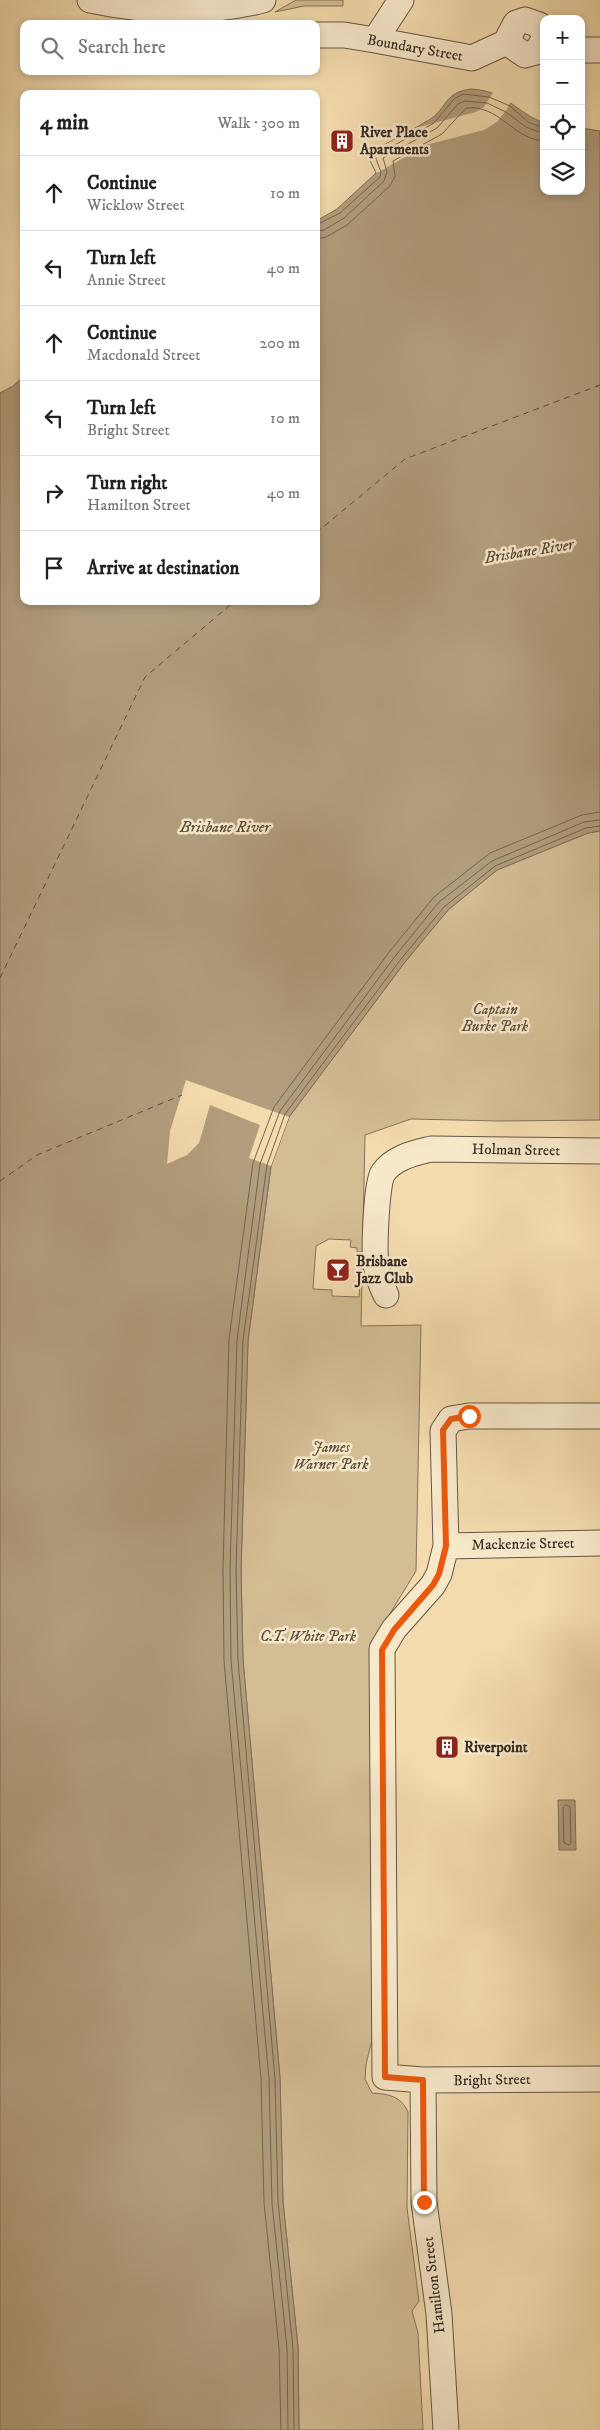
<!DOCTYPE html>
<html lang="en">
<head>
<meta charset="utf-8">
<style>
	body { margin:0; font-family:"IM FELL DW Pica",serif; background:#f6f6f6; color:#202124 }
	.controls { position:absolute; right:15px; top:15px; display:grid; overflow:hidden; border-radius:10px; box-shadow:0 2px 8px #0003 }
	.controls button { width:45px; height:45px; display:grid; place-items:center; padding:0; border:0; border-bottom:1px solid #e0e0e0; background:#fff; color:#202124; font:25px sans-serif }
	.stop { position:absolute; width:15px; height:15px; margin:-11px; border:4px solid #ea580c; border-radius:50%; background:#fff }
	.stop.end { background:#ea580c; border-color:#fff; box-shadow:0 1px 5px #0008 }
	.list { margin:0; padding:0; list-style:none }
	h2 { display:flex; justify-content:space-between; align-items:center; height:65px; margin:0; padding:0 20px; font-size:21px }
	h2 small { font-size:16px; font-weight:400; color:#757577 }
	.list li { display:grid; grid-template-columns:32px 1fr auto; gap:15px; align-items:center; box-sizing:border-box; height:75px; padding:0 20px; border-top:1px solid #e0e0e0 }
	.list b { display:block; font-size:19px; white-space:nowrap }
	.list p { margin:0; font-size:16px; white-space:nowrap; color:#757577 }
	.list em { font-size:16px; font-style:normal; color:#757577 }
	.icon { flex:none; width:28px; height:28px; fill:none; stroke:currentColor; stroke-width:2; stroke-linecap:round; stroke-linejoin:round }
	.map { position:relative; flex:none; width:600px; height:2430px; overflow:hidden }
	.search { position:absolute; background:#fff; box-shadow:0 2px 8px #0003; left:20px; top:20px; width:300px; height:55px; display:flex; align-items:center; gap:12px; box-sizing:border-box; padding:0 18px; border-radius:10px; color:#757577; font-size:19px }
	.panel { position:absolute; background:#fff; box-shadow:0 2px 8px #0003; left:20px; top:90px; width:300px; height:515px; border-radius:10px }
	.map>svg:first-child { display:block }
	.green { fill:#d3bd95; stroke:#84735b; fill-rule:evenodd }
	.water { fill:#b29e7d; stroke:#806f58 }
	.pier { fill:#f3dbad }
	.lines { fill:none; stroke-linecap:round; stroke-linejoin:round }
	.shore { stroke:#74644f; stroke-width:1 }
	.ferry { stroke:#5a4c3d; stroke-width:1; stroke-dasharray:6 5; stroke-linecap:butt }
	.minor-casing { stroke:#645644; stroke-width:27 }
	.minor { stroke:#f7e8ca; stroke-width:25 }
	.route { stroke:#ea580c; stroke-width:6 }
	.labels { text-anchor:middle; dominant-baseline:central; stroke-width:5; stroke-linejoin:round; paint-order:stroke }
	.street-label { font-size:15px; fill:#352921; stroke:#f7e8ca }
	.poi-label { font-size:15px; font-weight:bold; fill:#352921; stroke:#f7e8ca; text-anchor:start }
	.park-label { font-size:15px; font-style:italic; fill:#5c4e3e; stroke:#f7e8ca }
	.water-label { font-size:16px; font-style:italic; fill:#5a4c3d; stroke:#f7e8ca }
</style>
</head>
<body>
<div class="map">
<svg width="600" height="2430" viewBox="0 0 600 2430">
	<rect width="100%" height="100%" fill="#f3dbad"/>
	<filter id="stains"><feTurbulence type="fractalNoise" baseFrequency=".004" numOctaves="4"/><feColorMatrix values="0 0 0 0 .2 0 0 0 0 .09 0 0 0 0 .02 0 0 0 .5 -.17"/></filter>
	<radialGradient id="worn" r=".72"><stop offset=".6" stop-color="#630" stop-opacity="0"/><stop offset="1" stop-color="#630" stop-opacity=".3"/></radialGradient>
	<path class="green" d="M 296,0 L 343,0 L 343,6 L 304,6 L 275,12 Z
		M 600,831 L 600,1120 L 500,1121 L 411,1119 L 365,1135 L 361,1326 L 421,1325 L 416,1571 L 377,1635 L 374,2032 L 366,2064 L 365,2079 L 372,2093 C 388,2094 401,2096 408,2112 L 407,2208 L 419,2301 L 412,2311 L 418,2333 L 423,2430 L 299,2430 L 298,2347 L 283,2202 L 280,2078 L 243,1660 L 241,1570 L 248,1341 L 271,1166 L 289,1117 L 405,962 L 448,910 L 497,870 L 588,833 ZM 329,1239 L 351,1240 L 350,1247 L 357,1248 L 357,1252 L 362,1252 L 359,1297 L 332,1296 L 332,1290 L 313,1289 L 316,1246 Z"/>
	<path class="water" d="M 471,89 C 507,91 515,112 544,123 L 544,191 L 581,191 L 581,128 L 600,131 L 600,831 L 588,833 L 497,870 L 448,910 L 405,962 L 289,1117 L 271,1166 L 248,1341 L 241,1570 L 243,1660 L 280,2078 L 283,2202 L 298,2347 L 299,2430 L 0,2430 L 0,393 L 13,386 L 24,376 L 24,601 L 316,601 L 316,221 L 337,209 L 376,173 L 367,154 C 387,143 409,132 429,120 C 447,109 444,92 471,89 Z
		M 558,1800 L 575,1800 L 576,1850 L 559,1850 Z"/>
	<path class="pier" d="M 494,91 L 512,99 L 507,109 L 497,122 L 484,130 L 426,145 L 377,173 L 367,154 L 419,127 L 476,112 L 484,107 Z
		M 186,1080 L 289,1117 L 271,1166 L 249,1158 L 260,1125 L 210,1105 L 199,1143 L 187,1155 L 167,1164 L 170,1131 Z"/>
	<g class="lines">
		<path class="shore" d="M 316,225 L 340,213 L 380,177 L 381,172 L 375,156 L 434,123 L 454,99 L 463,94 L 489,97 L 510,106 L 528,122 L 544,128
			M 316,231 L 324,230 L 344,218 L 384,181 L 387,172 L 383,158 L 437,128 L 458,104 L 465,101 L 487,103 L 506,112 L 526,127 L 544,134
			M 316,239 L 326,237 L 347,225 L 390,186 L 395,176 L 393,161 L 442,134 L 466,108 C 499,104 514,140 544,141
			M 566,1805 L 570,1807 L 571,1843 L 569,1845 L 564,1843 L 563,1808 Z
			M 281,2430 L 279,2348 L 264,2203 L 261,2079 L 224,1661 L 223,1569 L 229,1339 L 253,1163 L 274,1107 L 390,951 L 434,897 L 490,853 L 582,815 L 600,812
			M 288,2430 L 287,2348 L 272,2203 L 269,2079 L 231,1660 L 230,1570 L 237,1340 L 260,1164 L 280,1111 L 396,955 L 439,902 L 492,861 L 584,822 L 600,820
			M 294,2430 L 293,2348 L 278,2202 L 275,2079 L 238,1660 L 236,1570 L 243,1340 L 267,1165 L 285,1114 L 401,959 L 444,907 L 495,866 L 586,828 L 600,826"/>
		<path class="ferry" d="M 316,533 L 405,459 L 600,385
			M 0,978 L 145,677 L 235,601
			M 0,1181 L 37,1155 L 182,1095"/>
		<g class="minor-casing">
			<path id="minor" d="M 90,0 C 147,12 206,14 263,0
				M 316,35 L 344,35 L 375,40 L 472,58 L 509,41
				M 544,35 L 539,25 L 525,20 L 516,23 L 509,36 L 512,46 L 525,55 L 536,52 L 544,40
				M 375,40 L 401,0
				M 581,50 L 600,50
				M 386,1295 C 381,1285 378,1276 376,1265 C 374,1251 376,1183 383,1173 C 394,1157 415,1153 431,1149 L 600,1151
				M 600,1416 L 469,1416 L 451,1419 L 443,1431 L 446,1546 L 439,1574 L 433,1585 L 394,1629 L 382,1649 L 385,2077 L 423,2080 L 600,2079
				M 446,1546 L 600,1543
				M 423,2080 L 424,2202 L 439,2314 L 446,2430"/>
		</g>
		<use href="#minor" class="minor"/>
	</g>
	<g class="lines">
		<path class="route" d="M 424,2202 L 423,2080 L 385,2077 L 382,1650 L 394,1630 L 433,1585 L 439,1574 L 446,1546 L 443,1430 L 451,1419 L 469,1416"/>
	</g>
	<defs>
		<g id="building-square" transform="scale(1.25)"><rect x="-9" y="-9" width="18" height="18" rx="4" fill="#8f2418" stroke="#f7e8ca"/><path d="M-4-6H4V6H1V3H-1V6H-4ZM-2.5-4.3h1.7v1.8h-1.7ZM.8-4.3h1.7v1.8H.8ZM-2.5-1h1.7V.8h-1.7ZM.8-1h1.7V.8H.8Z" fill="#fff"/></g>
		<g id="bar-square" transform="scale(1.25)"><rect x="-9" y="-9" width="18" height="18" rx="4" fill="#8f2418" stroke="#f7e8ca"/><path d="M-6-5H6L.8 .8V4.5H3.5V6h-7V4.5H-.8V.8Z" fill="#fff"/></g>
	</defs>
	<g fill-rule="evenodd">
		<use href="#building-square" x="342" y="141"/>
		<use href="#bar-square" x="338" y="1270"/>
		<use href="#building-square" x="447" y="1747"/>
	</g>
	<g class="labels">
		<g class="street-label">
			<text transform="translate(415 48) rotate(10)">Boundary Street</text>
			<text transform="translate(516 1150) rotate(1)">Holman Street</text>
			<text transform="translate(523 1544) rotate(-1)">Mackenzie Street</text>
			<text transform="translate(492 2080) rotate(-1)">Bright Street</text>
			<text transform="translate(434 2285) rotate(-97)">Hamilton Street</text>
		</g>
		<g class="poi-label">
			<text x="360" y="132">River Place<tspan x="360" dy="17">Apartments</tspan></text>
			<text x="356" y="1261">Brisbane<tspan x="356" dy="17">Jazz Club</tspan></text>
			<text x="464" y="1747">Riverpoint</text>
		</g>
		<g class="park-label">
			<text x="495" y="1009">Captain<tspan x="495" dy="17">Burke Park</tspan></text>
			<text x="331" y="1447">James<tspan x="331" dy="17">Warner Park</tspan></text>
			<text x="308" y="1636">C.T. White Park</text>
		</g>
		<g class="water-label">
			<text transform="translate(529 551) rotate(-9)">Brisbane River</text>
			<text x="225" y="827">Brisbane River</text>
		</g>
	</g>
	<rect width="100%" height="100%" filter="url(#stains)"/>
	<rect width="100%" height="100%" fill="url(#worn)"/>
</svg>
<div class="controls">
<button>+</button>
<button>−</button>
<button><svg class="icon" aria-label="locate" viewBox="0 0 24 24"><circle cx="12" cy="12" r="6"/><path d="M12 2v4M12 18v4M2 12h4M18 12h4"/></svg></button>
<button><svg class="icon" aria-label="layers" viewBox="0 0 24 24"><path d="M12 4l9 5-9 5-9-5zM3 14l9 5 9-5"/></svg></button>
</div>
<div class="stop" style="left:469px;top:1416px"></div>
<div class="stop end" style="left:424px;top:2202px"></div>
<div class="search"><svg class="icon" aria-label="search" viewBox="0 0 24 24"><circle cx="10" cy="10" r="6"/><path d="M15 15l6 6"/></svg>Search here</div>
<section class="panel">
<h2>4 min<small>Walk · 300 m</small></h2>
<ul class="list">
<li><svg class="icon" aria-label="ahead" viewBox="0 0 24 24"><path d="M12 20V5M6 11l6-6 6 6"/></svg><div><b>Continue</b><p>Wicklow Street</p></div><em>10 m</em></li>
<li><svg class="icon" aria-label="left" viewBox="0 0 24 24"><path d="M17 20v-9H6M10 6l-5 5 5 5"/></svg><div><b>Turn left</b><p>Annie Street</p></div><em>40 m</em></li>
<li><svg class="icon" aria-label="ahead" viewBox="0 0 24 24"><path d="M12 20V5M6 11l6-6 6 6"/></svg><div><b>Continue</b><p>Macdonald Street</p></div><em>200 m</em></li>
<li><svg class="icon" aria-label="left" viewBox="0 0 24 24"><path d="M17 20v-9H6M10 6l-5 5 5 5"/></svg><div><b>Turn left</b><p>Bright Street</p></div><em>10 m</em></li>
<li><svg class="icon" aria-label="right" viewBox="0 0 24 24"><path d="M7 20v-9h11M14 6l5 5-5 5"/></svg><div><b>Turn right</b><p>Hamilton Street</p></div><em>40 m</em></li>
<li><svg class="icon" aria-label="arrive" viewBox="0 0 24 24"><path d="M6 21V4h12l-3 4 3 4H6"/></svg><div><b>Arrive at destination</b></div></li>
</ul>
</section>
</div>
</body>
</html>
